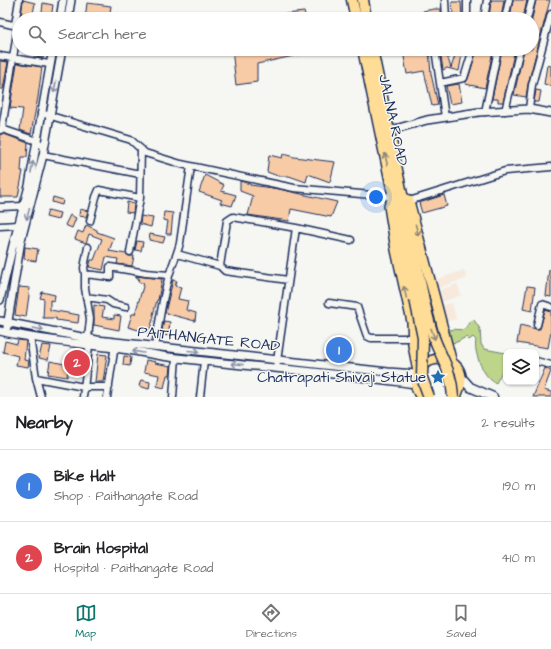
<!DOCTYPE html>
<html lang="en">
<head>
<meta charset="utf-8">
<style>
	body { margin:0; font-family:"Architects Daughter",sans-serif; background:#f6f6f6; color:#202124 }
	.controls { position:absolute; right:12px; bottom:12px; display:grid; overflow:hidden; border-radius:8px; box-shadow:0 1px 3px #0004 }
	.controls button { width:36px; height:36px; display:grid; place-items:center; padding:0; border:0; border-bottom:1px solid #e0e0e0; background:#fff; color:#202124; font:20px sans-serif }
	.you { position:absolute; left:376px; top:197px; width:14px; height:14px; margin:-10px; border:3px solid #fff; border-radius:50%; background:#1a73e8; box-shadow:0 0 0 6px #1a73e833 }
	.badge { display:grid; place-items:center; width:26px; height:26px; border-radius:50%; background:#0f766e; color:#fff; font-size:13px; font-weight:700 }
	.pin { position:absolute; translate:-50% -50%; border:2px solid #fff; box-shadow:0 1px 4px #0006 }
	.list { margin:0; padding:0; list-style:none }
	h2 { display:flex; justify-content:space-between; align-items:center; height:52px; margin:0; padding:0 16px; font-size:17px }
	h2 small { font-size:13px; font-weight:400; color:#757577 }
	.list li { display:grid; grid-template-columns:26px 1fr auto; gap:12px; align-items:center; box-sizing:border-box; height:72px; padding:0 16px; border-top:1px solid #e0e0e0 }
	.list b { display:block; font-size:15px; white-space:nowrap }
	.list p { margin:0; font-size:13px; white-space:nowrap; color:#757577 }
	.list em { font-size:13px; font-style:normal; color:#757577 }
	.icon { flex:none; width:22px; height:22px; fill:none; stroke:currentColor; stroke-width:2; stroke-linecap:round; stroke-linejoin:round }
	.map { position:relative; flex:none; width:551px; height:397px; overflow:hidden }
	.search { position:absolute; background:#fff; box-shadow:0 1px 3px #0004; left:12px; right:12px; top:12px; height:44px; display:flex; align-items:center; gap:10px; box-sizing:border-box; padding:0 14px; border-radius:22px; color:#757577; font-size:15px }
	.sheet { height:196px; background:#fff }
	nav { display:flex; justify-content:space-around; align-items:center; box-sizing:border-box; height:56px; border-top:1px solid #e0e0e0; background:#fff; font-size:11px; color:#757577 }
	nav a { display:grid; justify-items:center; gap:2px }
	nav .on { color:#0f766e }
	.map>svg:first-child { display:block }
	.built { fill:#f7e9dc }
	.green { fill:#bdd48b; stroke:#6c8274 }
	.building { fill:#f8cba7; stroke:#1b2f5e }
	.lines { fill:none; stroke-linecap:round; stroke-linejoin:round }
	.minor-casing { stroke:#1b2f5e; stroke-width:9 }
	.tertiary-casing { stroke:#1b2f5e; stroke-width:10 }
	.secondary-casing { stroke:#1b2f5e; stroke-width:11 }
	.primary-casing { stroke:#1b2f5e; stroke-width:12 }
	.trunk-casing { stroke:#1b2f5e; stroke-width:13 }
	.minor { stroke:#f6f6f2; stroke-width:6 }
	.tertiary { stroke:#f6f6f2; stroke-width:7 }
	.secondary { stroke:#f6f6f2; stroke-width:8 }
	.primary { stroke:#ffdd96; stroke-width:9 }
	.trunk { stroke:#ffdd96; stroke-width:10 }
	.trunk-bridge-casing { stroke:#1b2f5e; stroke-width:13; stroke-linecap:butt }
	.trunk-bridge { stroke:#ffdd96; stroke-width:10 }
	.oneway { stroke:#8892a8 }
	.oneway2 { stroke:#8d867a }
	.labels { text-anchor:middle; dominant-baseline:central; stroke-width:3; stroke-linejoin:round; paint-order:stroke }
	.street-label { font-size:15px; fill:#1b2f5e; stroke:#f6f6f2 }
	.poi-label { font-size:15px; fill:#1b2f5e; stroke:#f6f6f2; text-anchor:end }
</style>
</head>
<body>
<div class="map">
<svg width="551" height="397" viewBox="0 0 551 397">
	<rect width="100%" height="100%" fill="#f6f6f2"/>
	<filter id="ink" filterUnits="userSpaceOnUse"><feTurbulence type="fractalNoise" baseFrequency=".025" numOctaves="2"/><feDisplacementMap in="SourceGraphic" scale="8" xChannelSelector="R" yChannelSelector="G"/><feConvolveMatrix kernelMatrix="1 2 1 2 8 2 1 2 1" color-interpolation-filters="sRGB"/></filter>
	<g filter="url(#ink)">
		<path class="built" d="M 464,270 L 467,278 L 438,288 L 435,280 Z
			M 457,284 L 461,295 L 439,303 L 435,292 Z
			M 452,303 L 456,319 L 444,322 L 440,306 Z"/>
		<path class="green" d="M 474,320 L 480,329 L 481,344 L 484,349 L 506,353 L 506,364 L 496,383 C 484,379 473,352 476,340 L 473,337 L 469,340 L 466,337 L 457,342 L 452,343 L 449,340 L 450,330 C 456,328 460,331 465,329 L 470,321 Z"/>
		<path class="building" d="M 23,0 L 35,3 L 32,19 L 21,17 Z
			M 491,0 L 504,0 L 501,19 L 489,19 Z
			M 513,0 L 527,0 L 523,19 L 510,19 Z
			M 536,0 L 550,0 L 528,84 L 526,97 L 514,95 L 524,49 L 532,49 L 532,19 Z
			M 452,2 L 461,2 L 462,19 L 450,19 L 450,14 L 453,13 Z
			M 43,3 L 53,5 L 51,19 L 43,18 L 42,12 Z
			M 87,3 L 111,6 L 109,19 L 85,19 Z
			M 434,9 L 441,9 L 441,19 L 435,19 L 435,17 L 424,19 L 423,11 Z
			M 304,12 L 307,19 L 269,19 L 268,16 Z
			M 35,49 L 45,49 L 43,58 L 34,57 Z
			M 232,49 L 316,49 L 316,51 L 257,64 L 257,82 L 236,85 Z
			M 414,49 L 429,49 L 431,74 L 438,105 L 432,106 L 424,71 L 407,74 L 403,51 Z
			M 440,49 L 445,49 L 451,68 L 457,49 L 463,49 L 459,71 L 447,68 L 443,70 Z
			M 485,49 L 493,51 L 485,88 L 465,84 L 468,79 L 476,53 L 483,55 Z
			M 502,49 L 515,49 L 503,102 L 498,102 L 498,99 L 492,99 Z
			M 0,61 L 8,62 L 3,89 L 0,89 Z
			M 17,63 L 42,67 L 38,97 L 31,134 L 20,130 L 23,109 L 10,108 Z
			M 547,65 L 551,66 L 551,86 L 544,84 Z
			M 459,84 L 462,102 L 450,104 L 446,86 Z
			M 536,90 L 541,91 L 539,102 L 534,102 Z
			M 0,134 L 4,134 L 28,143 L 27,157 L 22,157 L 21,171 L 23,171 L 18,197 L 0,197 Z
			M 283,154 L 294,157 L 335,162 L 330,182 L 308,174 L 306,182 L 289,176 L 278,176 L 267,172 L 269,155 L 282,158 Z
			M 205,175 L 224,185 L 221,191 L 236,195 L 232,206 L 220,203 L 222,200 L 199,192 Z
			M 240,181 L 250,184 L 250,185 L 279,189 L 337,202 L 331,217 L 291,209 L 289,221 L 248,215 L 253,196 L 240,191 Z
			M 444,195 L 447,206 L 422,213 L 419,203 Z
			M 53,197 L 63,200 L 62,205 L 52,202 Z
			M 127,202 L 134,204 L 133,213 L 126,212 Z
			M 80,209 L 88,211 L 86,217 L 79,216 Z
			M 48,210 L 60,213 L 58,220 L 46,217 Z
			M 164,212 L 173,213 L 171,234 L 166,234 L 168,221 L 163,220 Z
			M 70,215 L 76,218 L 72,228 L 65,225 Z
			M 141,216 L 153,218 L 151,227 L 140,224 Z
			M 86,225 L 97,230 L 97,232 L 114,238 L 109,251 L 126,254 L 129,256 L 134,256 L 132,266 L 117,264 L 118,259 L 106,257 L 103,270 L 89,267 L 91,260 L 94,260 L 102,239 L 89,234 L 86,243 L 75,239 L 78,231 L 83,233 Z
			M 150,234 L 165,237 L 163,243 L 149,240 Z
			M 137,241 L 143,242 L 141,251 L 135,250 Z
			M 25,247 L 38,249 L 36,261 L 24,259 Z
			M 549,270 L 551,271 L 551,297 L 546,296 Z
			M 136,276 L 162,279 L 158,300 L 157,300 L 153,315 L 154,316 L 149,333 L 128,327 L 132,314 L 135,314 L 144,283 L 138,282 L 139,278 L 136,278 Z
			M 173,280 L 177,281 L 175,286 L 181,287 L 178,299 L 188,301 L 186,310 L 196,313 L 195,321 L 165,313 Z
			M 527,286 L 535,287 L 532,311 L 523,309 Z
			M 19,287 L 30,288 L 26,317 L 15,315 Z
			M 42,292 L 55,295 L 54,301 L 50,300 L 50,310 L 79,315 L 78,323 L 56,320 L 56,318 L 43,318 L 44,299 L 40,298 Z
			M 94,305 L 104,307 L 102,317 L 114,319 L 114,315 L 121,316 L 119,330 L 94,325 Z
			M 545,310 L 551,312 L 551,331 L 548,348 L 517,343 L 520,325 L 536,329 L 540,329 Z
			M 164,321 L 170,322 L 169,330 L 172,330 L 171,336 L 161,335 Z
			M 18,340 L 26,341 L 24,360 L 29,361 L 28,367 L 16,365 L 18,356 L 3,352 L 5,341 L 17,344 Z
			M 42,345 L 51,346 L 48,360 L 39,358 Z
			M 75,353 L 83,354 L 82,370 L 72,368 Z
			M 98,354 L 107,355 L 103,382 L 95,382 Z
			M 124,356 L 131,357 L 130,366 L 123,365 Z
			M 146,360 L 156,362 L 155,363 L 171,366 L 170,375 L 167,375 L 164,388 L 157,386 L 159,375 L 144,372 Z
			M 50,361 L 69,365 L 67,377 L 48,374 Z
			M 545,368 L 551,371 L 544,390 L 551,392 L 551,397 L 533,397 Z
			M 141,380 L 150,382 L 149,389 L 139,386 Z"/>
		<g class="lines">
			<g class="minor-casing">
				<path id="minor" d="M 445,0 L 446,19
					M 467,0 L 467,19
					M 484,19 L 487,0
					M 505,19 L 509,0
					M 527,19 L 532,0
					M 0,22 L 17,26
					M 15,25 L 19,0
					M 435,49 L 445,117
					M 0,56 L 49,64
					M 440,83 L 464,78 L 473,49
					M 529,109 L 532,85 L 551,14
					M 505,111 L 520,49
					M 485,112 L 498,49
					M 41,113 L 131,140 L 145,153 L 181,164 L 294,188 L 394,197
					M 2,129 L 18,26
					M 0,130 L 2,129 L 37,141 L 44,147
					M 43,155 L 140,174
					M 409,201 L 505,171 L 551,167
					M 0,207 L 23,206
					M 90,221 L 96,197 L 99,190 L 140,198
					M 0,226 L 18,225
					M 130,252 L 140,198 L 141,149
					M 177,254 L 220,266 L 225,271 L 288,280
					M 220,266 L 227,221 L 233,217 L 296,228
					M 85,274 L 84,268 L 88,247
					M 86,297 L 107,300 L 113,304 L 126,307
					M 329,303 L 357,307 L 367,336 L 371,338 L 413,338
					M 537,325 L 542,304 L 551,307
					M 30,337 L 36,378 L 41,397
					M 88,338 L 90,319 L 85,288 L 85,274 L 110,277 L 110,267 L 146,273 L 169,275
					M 155,347 C 159,323 162,299 169,276 C 172,265 177,255 180,243 L 191,166
					M 536,361 L 551,365
					M 276,368 L 296,228 L 351,240
					M 36,378 L 84,387 L 109,387
					M 83,397 L 89,346
					M 107,397 L 115,345
					M 173,397 L 176,358
					M 200,397 L 204,361"/>
			</g>
			<g class="tertiary-casing">
				<path id="tertiary" d="M 60,19 L 63,0
					M 68,19 L 71,0
					M 388,131 L 427,120 L 479,112 L 529,109 L 551,113
					M 0,300 L 13,245 L 29,186 L 53,49
					M 0,321 L 97,340 L 388,372 L 416,374
					M 7,327 L 21,240 L 43,155 L 62,49
					M 0,331 C 37,340 76,343 114,348 C 135,350 156,356 177,358 C 256,367 336,373 415,384"/>
			</g>
			<g class="secondary-casing">
				<path id="secondary" d="M 462,378 L 470,387 L 493,397"/>
			</g>
			<g class="primary-casing">
				<path id="primary" d="M 402,196 L 409,201 L 452,363
					M 394,197 L 389,206 L 396,250 L 412,322 L 413,345 L 418,372
					M 421,397 C 417,392 415,386 416,380 C 420,350 462,355 461,379 C 461,386 458,391 456,397"/>
			</g>
			<g class="trunk-casing">
				<path id="trunk" d="M 352,0 L 356,19
					M 363,0 L 366,19
					M 363,49 L 415,299
					M 372,49 L 423,296"/>
			</g>
			<use href="#minor" class="minor"/>
			<use href="#tertiary" class="tertiary"/>
			<use href="#secondary" class="secondary"/>
			<use href="#primary" class="primary"/>
			<use href="#trunk" class="trunk"/>
			<g class="trunk-bridge-casing">
				<path id="trunk-bridge" d="M 423,296 C 426,310 429,323 433,335 C 441,358 452,371 453,397
					M 415,299 L 423,338 L 422,378 L 429,397"/>
			</g>
			<use href="#trunk-bridge" class="trunk-bridge"/>
		</g>
		<defs><path id="oneway-shaft" d="M-6 0H5M1.5-3L5.5 0L1.5 3" fill="none" stroke-width="1.6" stroke-linecap="round" stroke-linejoin="round"/></defs>
		<g class="oneway">
			<use href="#oneway-shaft" transform="translate(55 87) rotate(101)"/>
			<use href="#oneway-shaft" transform="translate(32 167) rotate(-80)"/>
			<use href="#oneway-shaft" transform="translate(28 214) rotate(105)"/>
			<use href="#oneway-shaft" transform="translate(38 329) rotate(11)"/>
			<use href="#oneway-shaft" transform="translate(194 351) rotate(5)"/>
			<use href="#oneway-shaft" transform="translate(138 352) rotate(-170)"/>
			<use href="#oneway-shaft" transform="translate(237 364) rotate(-174)"/>
		</g>
		<g class="oneway2">
			<use href="#oneway-shaft" transform="translate(386 159) rotate(-102)"/>
			<use href="#oneway-shaft" transform="translate(417 230) rotate(75)"/>
			<use href="#oneway-shaft" transform="translate(405 292) rotate(-103)"/>
			<use href="#oneway-shaft" transform="translate(433 334) rotate(71)"/>
		</g>
	</g>
	<defs>
		<g id="sight-bare" transform="scale(1.2)"><path d="M0-6L1.8-2.2L6-1.7L2.9 1.2L3.7 5.4L0 3.3L-3.7 5.4L-2.9 1.2L-6-1.7L-1.8-2.2Z" fill="#1f6fb2" stroke="#f6f6f2" stroke-width="2.5" paint-order="stroke"/></g>
	</defs>
	<g fill-rule="evenodd">
		<use href="#sight-bare" x="438" y="377"/>
	</g>
	<g class="labels">
		<g class="street-label">
			<text transform="translate(393 120) rotate(78)">JALNA ROAD</text>
			<text transform="translate(209 339) rotate(6)">PAITHANGATE ROAD</text>
		</g>
		<g class="poi-label">
			<text x="426" y="377">Chatrapati Shivaji Statue</text>
		</g>
	</g>
</svg>
<div class="controls">
<button><svg class="icon" aria-label="layers" viewBox="0 0 24 24"><path d="M12 4l9 5-9 5-9-5zM3 14l9 5 9-5"/></svg></button>
</div>
<div class="you"></div>
<div class="pin badge" style="left:339px;top:350px;background:#3f7fe0">1</div>
<div class="pin badge" style="left:77px;top:363px;background:#e0444e">2</div>
<div class="search"><svg class="icon" aria-label="search" viewBox="0 0 24 24"><circle cx="10" cy="10" r="6"/><path d="M15 15l6 6"/></svg>Search here</div>
</div>
<section class="sheet">
<h2>Nearby<small>2 results</small></h2>
<ul class="list">
<li><span class="badge" style="background:#3f7fe0">1</span><div><b>Bike Halt</b><p>Shop · Paithangate Road</p></div><em>190 m</em></li>
<li><span class="badge" style="background:#e0444e">2</span><div><b>Brain Hospital</b><p>Hospital · Paithangate Road</p></div><em>410 m</em></li>
</ul>
</section>
<nav>
<a class="on"><svg class="icon" aria-label="map" viewBox="0 0 24 24"><path d="M3 6l6-2 6 2 6-2v14l-6 2-6-2-6 2zM9 4v14M15 6v14"/></svg>Map</a>
<a><svg class="icon" aria-label="directions" viewBox="0 0 24 24"><path d="M12 3l9 9-9 9-9-9zM9 14v-3h6M13 9l2 2-2 2"/></svg>Directions</a>
<a><svg class="icon" aria-label="saved" viewBox="0 0 24 24"><path d="M7 4h10v16l-5-4-5 4z"/></svg>Saved</a>
</nav>
</body>
</html>
